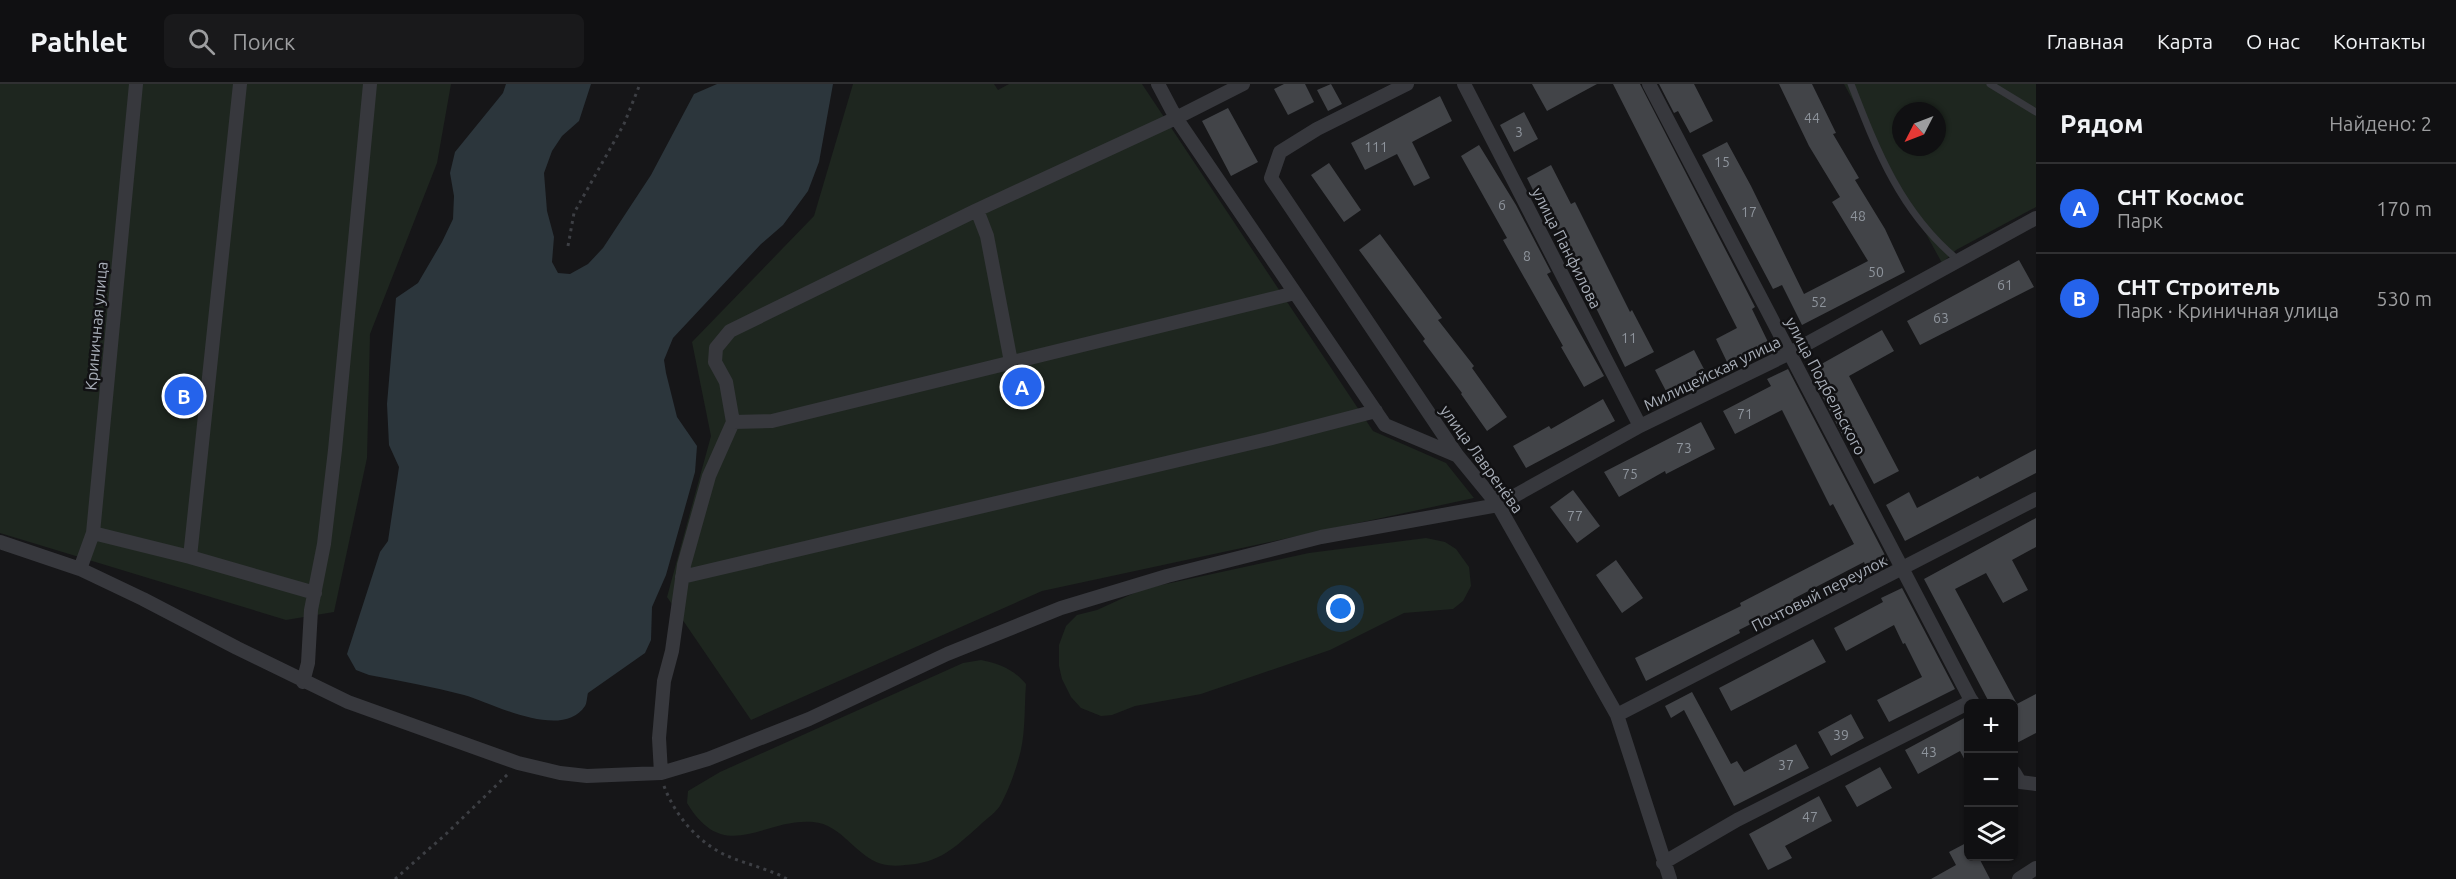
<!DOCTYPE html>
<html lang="ru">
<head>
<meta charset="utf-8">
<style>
	body { margin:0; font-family:Ubuntu,sans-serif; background:#19191b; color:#f1f3f6 }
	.controls { position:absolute; right:18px; bottom:18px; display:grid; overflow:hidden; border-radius:9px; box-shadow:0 2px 4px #0004 }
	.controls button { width:54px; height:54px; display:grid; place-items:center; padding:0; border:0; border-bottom:2px solid #303032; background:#101012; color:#f1f3f6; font:30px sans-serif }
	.compass { position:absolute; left:1892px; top:18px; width:54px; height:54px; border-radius:50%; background:#101012; box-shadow:0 2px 4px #0004; rotate:228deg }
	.you { position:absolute; left:1341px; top:525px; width:21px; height:21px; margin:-15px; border:4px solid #fff; border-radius:50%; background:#1a73e8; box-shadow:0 0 0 9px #1a73e833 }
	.badge { display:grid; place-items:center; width:39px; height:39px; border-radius:50%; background:#2563eb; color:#fff; font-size:20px; font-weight:700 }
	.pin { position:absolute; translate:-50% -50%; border:3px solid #fff; box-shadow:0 2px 6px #0006 }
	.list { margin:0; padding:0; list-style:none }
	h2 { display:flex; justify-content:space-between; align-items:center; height:78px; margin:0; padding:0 24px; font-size:26px }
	h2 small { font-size:20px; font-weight:400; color:#9c9d9f }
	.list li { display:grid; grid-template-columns:39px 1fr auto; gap:18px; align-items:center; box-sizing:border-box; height:90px; padding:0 24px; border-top:2px solid #303032 }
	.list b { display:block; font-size:22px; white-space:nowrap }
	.list p { margin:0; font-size:20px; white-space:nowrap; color:#9c9d9f }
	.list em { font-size:20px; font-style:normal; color:#9c9d9f }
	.icon { flex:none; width:33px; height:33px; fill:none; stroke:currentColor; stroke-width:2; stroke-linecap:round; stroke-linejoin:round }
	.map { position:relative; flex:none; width:2036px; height:795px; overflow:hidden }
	header { display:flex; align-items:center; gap:36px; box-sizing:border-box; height:84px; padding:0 30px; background:#101012; border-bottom:2px solid #303032 }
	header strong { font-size:28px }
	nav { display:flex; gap:33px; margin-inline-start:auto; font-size:21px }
	.search { width:420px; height:54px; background:#19191b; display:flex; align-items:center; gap:15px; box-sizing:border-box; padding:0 21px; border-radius:9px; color:#9c9d9f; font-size:22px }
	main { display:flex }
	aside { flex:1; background:#101012 }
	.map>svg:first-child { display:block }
	.green { fill:#1e261f; fill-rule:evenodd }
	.water { fill:#2c363c }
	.building { fill:#424448 }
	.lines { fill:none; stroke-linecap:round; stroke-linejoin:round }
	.path { stroke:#3d3f44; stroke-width:3; stroke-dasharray:3 4.5; stroke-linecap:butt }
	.service { stroke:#37383d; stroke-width:7 }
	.minor { stroke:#37383d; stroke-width:14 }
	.labels { text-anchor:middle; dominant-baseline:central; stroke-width:5; stroke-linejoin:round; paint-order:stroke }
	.number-label { font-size:14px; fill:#8e949c }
	.street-label { font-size:16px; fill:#a8aeb8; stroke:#111113 }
</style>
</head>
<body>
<header>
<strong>Pathlet</strong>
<div class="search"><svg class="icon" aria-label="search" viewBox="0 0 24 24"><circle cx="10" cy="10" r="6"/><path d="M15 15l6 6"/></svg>Поиск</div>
<nav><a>Главная</a><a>Карта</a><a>О нас</a><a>Контакты</a></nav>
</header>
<main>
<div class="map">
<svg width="2036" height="795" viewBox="0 0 2036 795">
	<rect width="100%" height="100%" fill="#161618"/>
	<path class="green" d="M 0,0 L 451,0 L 437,79 L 370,250 L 367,374 L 334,528 L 286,536 L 0,449 Z
		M 853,0 L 994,0 L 998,6 L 1009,0 L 1142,0 L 1373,347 L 1446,379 L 1474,414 L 1042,507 L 751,636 L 667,513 L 711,352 L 692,258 L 814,132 Z
		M 1844,0 L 2036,0 L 2036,123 L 1956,166 L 1942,179 ZM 1901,27 L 1937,27 L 1937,63 L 1901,63 Z
		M 1426,454 L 1445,458 L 1456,465 L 1469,483 L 1471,502 L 1463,517 L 1453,525 L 1404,529 L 1330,566 L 1201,610 L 1135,622 L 1112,631 L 1101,632 L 1081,624 L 1071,613 L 1062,595 L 1059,582 L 1059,561 L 1066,542 L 1077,531 L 1097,526 L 1143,505 L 1309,469 Z
		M 981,576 C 1000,580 1013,585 1026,600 C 1024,626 1026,653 1018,677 C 1014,691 1008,707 1001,720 C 997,728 986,735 979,742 C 954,764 940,779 905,781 C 898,782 889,782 882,780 C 856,773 842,740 813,738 C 762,734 725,782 687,719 L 688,707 L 720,688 L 963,579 Z"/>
	<path class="water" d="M 506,0 L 591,0 L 579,37 L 562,52 L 552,67 L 544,89 L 547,127 L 554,153 L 552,178 L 558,189 L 570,190 L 588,180 L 603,164 L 651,91 L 694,10 L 717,0 L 833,0 L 819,78 L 808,107 L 783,141 L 761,160 L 673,254 L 664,276 L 666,289 L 677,333 L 697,362 L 695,388 L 666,491 L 652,523 L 651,556 L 645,569 L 588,609 C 587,612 587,619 585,622 C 562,657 492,619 464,611 C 433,603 401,597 369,591 L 356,586 L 347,570 L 380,468 L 388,457 L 399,383 L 389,361 L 387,320 L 396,214 L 418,199 L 442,158 L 453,135 L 454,112 L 450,89 L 455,68 L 503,9 Z"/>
	<path class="building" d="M 1284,0 L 1305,0 L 1314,18 L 1288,31 L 1274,5 Z
		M 1331,0 L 1342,20 L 1328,27 L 1317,6 Z
		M 1532,0 L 1597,0 L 1547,27 Z
		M 1613,0 L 1640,0 L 1755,223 L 1752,225 L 1768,258 L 1727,278 L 1716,255 L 1737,244 Z
		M 1659,0 L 1694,0 L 1713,37 L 1690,49 L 1678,27 L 1674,29 Z
		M 1779,0 L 1812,0 L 1836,49 L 1833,50 L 1859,94 L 1855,96 L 1885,145 L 1905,188 L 1802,241 L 1782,201 L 1773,205 L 1702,71 L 1727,58 L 1751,102 L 1804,210 L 1868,177 L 1832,118 L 1840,113 L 1809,62 Z
		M 1440,12 L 1452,37 L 1412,58 L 1430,94 L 1414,102 L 1397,70 L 1365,86 L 1351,59 Z
		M 1228,24 L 1258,78 L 1231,92 L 1202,37 Z
		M 1524,28 L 1538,55 L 1514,68 L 1500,41 Z
		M 1479,61 L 1516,121 L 1551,188 L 1547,190 L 1604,292 L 1584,303 L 1561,263 L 1563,262 L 1503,156 L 1507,154 L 1461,72 Z
		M 1329,79 L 1361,126 L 1344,138 L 1311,91 Z
		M 1551,81 L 1571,120 L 1575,118 L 1630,228 L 1632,226 L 1654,268 L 1625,283 L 1543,116 L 1539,118 L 1527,94 Z
		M 1380,150 L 1442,234 L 1438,236 L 1474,282 L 1472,284 L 1507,333 L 1487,347 L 1461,310 L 1462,309 L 1423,257 L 1425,255 L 1359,166 Z
		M 2019,176 L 2034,203 L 1920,261 L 1907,237 Z
		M 1882,246 L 1894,267 L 1849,292 L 1899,387 L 1874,400 L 1847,349 L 1843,352 L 1809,287 Z
		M 1694,266 L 1705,287 L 1666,307 L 1655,286 Z
		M 1788,285 L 1888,477 L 1868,488 L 1864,478 L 1793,515 L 1794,518 L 1739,546 L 1740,549 L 1646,597 L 1635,574 L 1741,522 L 1740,519 L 1854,460 L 1833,420 L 1830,422 L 1782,326 L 1735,350 L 1723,327 L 1771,302 L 1767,295 Z
		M 1603,315 L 1615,337 L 1526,384 L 1513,362 L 1549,342 L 1551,345 Z
		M 1701,338 L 1715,365 L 1666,390 L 1665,387 L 1619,413 L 1604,388 Z
		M 2036,365 L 2036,389 L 1905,457 L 1886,421 L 1909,408 L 1917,424 L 1978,392 L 1980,395 Z
		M 1573,406 L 1600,442 L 1577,459 L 1550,423 Z
		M 2036,434 L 2036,463 L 2012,476 L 2028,506 L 2003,519 L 1986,489 L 1955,505 L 2017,620 L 1990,620 L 1924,495 Z
		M 1616,476 L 1643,514 L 1622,529 L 1596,491 Z
		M 1902,504 L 1955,605 L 1889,638 L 1877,616 L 1922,593 L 1905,559 L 1903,560 L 1894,541 L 1846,567 L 1834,544 L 1883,518 L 1881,514 Z
		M 1813,555 L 1826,578 L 1731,627 L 1719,604 Z
		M 1692,608 L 1731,680 L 1737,677 L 1744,688 L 1796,660 L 1809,684 L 1734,722 L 1684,626 L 1671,634 L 1665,622 Z
		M 2036,610 L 2036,649 L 2013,661 L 2013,622 Z
		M 1851,630 L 1864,654 L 1831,672 L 1818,648 Z
		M 1968,632 L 1968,682 L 1960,667 L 1918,690 L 1905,666 Z
		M 1880,683 L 1892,704 L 1857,723 L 1845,702 Z
		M 1819,712 L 1832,737 L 1785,762 L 1792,774 L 1768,786 L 1749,750 Z
		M 1968,758 L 1968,772 L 1978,772 L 1990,795 L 1931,795 L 1956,781 L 1949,768 Z"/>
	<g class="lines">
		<path class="path" d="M 568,162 L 574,129 L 624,40 L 640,0
			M 664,702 C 675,732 700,761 730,773 C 749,781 769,785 787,795
			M 395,795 L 446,750 L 509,689"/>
		<path class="service" d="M 1851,0 C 1877,67 1901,129 1958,176
			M 1990,0 L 2036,28"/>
		<path class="minor" d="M 1158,0 L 1176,34 L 1385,341 L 1456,371
			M 1407,0 L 1317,45 L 1280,68 L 1271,94 L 1457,371 L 1498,421 L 1617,631 L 1670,795
			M 1464,0 L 1640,342
			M 1649,0 L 1973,620
			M 977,126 L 987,152 L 1011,278
			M 733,338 L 772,337 L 1295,209
			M 93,449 L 190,473 L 315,509
			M 0,458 L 80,485 L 143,515 L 237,564 L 348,618 L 518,679 L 560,689 L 587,692 L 661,689 L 708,675 L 809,635 L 947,570 L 1061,524 L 1167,492 L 1321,453 L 1498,421 L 1640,342 L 1790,269 L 2036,134
			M 190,473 L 240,0
			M 80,485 L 93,449 L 136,0
			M 682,493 L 1268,355 L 1376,327
			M 303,598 L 308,579 L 311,526 L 324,460 L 335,366 L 370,0
			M 1617,631 L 2036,415
			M 2014,688 L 2020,698 L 2036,700
			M 661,689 L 659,654 L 664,597 L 672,567 L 684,481 L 709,392 L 733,338 L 726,298 L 715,278 L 716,264 L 730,247 L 977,126 L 1176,34 L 1243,0
			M 1663,779 L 1737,736 L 1972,617
			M 2019,795 L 2036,784"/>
	</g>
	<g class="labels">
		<g class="number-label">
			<text x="1812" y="34">44</text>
			<text x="1519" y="48">3</text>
			<text x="1376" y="63">111</text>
			<text x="1722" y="78">15</text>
			<text x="1502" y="121">6</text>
			<text x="1749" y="128">17</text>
			<text x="1858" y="132">48</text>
			<text x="1527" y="172">8</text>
			<text x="1876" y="188">50</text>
			<text x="2005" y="201">61</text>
			<text x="1819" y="218">52</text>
			<text x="1941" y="234">63</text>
			<text x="1629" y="254">11</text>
			<text x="1745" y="330">71</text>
			<text x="1684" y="364">73</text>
			<text x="1630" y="390">75</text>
			<text x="1575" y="432">77</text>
			<text x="1841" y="651">39</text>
			<text x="1929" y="668">43</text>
			<text x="1786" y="681">37</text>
			<text x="1810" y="733">47</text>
		</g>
		<g class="street-label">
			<text transform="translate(1567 164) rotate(63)">улица Панфилова</text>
			<text transform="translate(96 242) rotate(-85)">Криничная улица</text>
			<text transform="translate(1712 289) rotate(-26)">Милицейская улица</text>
			<text transform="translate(1826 302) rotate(62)">улица Подбельского</text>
			<text transform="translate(1482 375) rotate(54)">улица Лавренёва</text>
			<text transform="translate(1819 509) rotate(-27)">Почтовый переулок</text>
		</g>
	</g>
</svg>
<div class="controls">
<button>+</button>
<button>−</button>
<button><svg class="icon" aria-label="layers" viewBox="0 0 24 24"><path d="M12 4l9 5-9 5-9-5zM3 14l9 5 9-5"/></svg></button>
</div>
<svg class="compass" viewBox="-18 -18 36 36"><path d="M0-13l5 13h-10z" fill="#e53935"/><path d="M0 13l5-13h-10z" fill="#9c9d9f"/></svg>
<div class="you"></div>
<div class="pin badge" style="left:1022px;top:303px">A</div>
<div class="pin badge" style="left:184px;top:312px">B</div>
</div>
<aside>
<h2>Рядом<small>Найдено: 2</small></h2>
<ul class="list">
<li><span class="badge">A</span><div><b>СНТ Космос</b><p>Парк</p></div><em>170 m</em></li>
<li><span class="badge">B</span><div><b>СНТ Строитель</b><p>Парк · Криничная улица</p></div><em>530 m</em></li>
</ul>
</aside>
</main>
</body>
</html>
